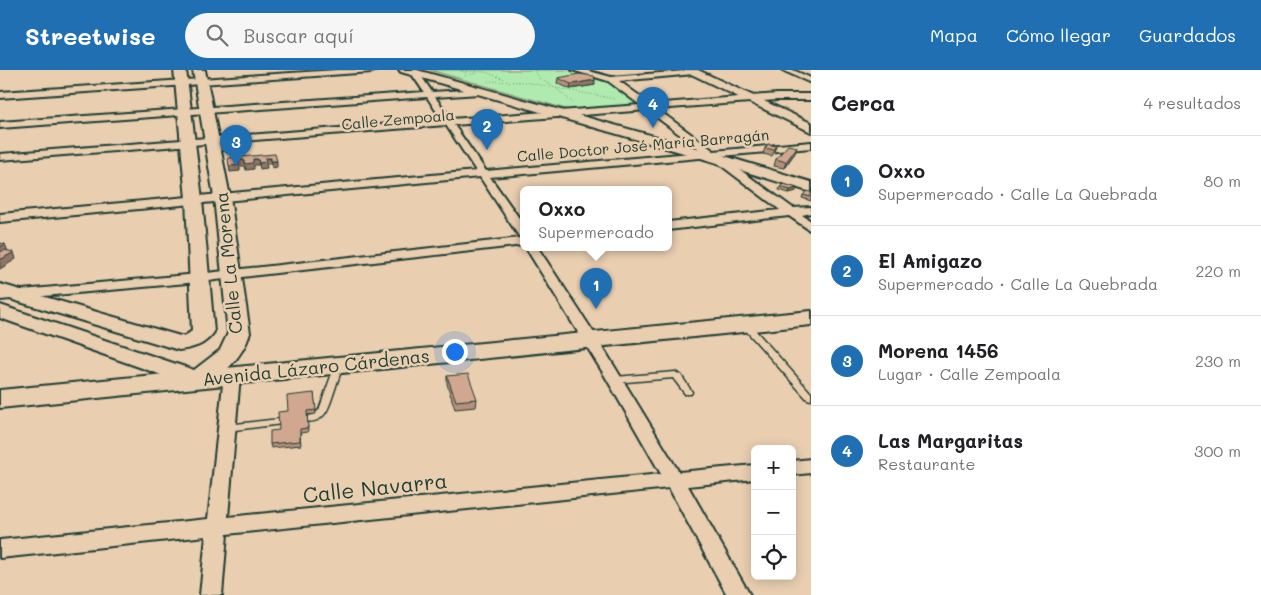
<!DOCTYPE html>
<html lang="es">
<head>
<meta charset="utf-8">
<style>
	body { margin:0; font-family:Mali,sans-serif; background:#f6f6f6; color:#202124 }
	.controls { position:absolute; right:15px; bottom:15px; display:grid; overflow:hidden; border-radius:8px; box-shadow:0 2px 12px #0003 }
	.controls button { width:45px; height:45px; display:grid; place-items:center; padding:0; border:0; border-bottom:1px solid #e0e0e0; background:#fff; color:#202124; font:25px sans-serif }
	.you { position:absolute; left:454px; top:281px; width:18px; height:18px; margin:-12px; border:4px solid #fff; border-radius:50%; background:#1a73e8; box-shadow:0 0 0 8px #1a73e833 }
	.badge { display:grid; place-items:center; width:32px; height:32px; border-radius:50%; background:#1f6fb2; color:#fff; font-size:16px; font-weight:700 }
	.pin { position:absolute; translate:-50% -41px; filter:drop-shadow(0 1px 2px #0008) }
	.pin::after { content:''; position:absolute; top:26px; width:18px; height:15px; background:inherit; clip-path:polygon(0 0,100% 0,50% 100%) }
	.popup { position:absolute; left:520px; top:116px; width:152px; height:65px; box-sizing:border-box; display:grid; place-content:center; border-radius:8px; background:#fff; filter:drop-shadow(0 1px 4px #0005); font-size:16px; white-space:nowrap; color:#757577 }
	.popup b { font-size:19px; color:#202124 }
	.popup::after { content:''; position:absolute; left:50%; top:100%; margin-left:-10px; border:10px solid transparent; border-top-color:#fff }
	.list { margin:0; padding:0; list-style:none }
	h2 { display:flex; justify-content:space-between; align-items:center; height:65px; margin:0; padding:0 20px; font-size:21px }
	h2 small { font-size:16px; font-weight:400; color:#757577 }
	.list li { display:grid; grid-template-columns:32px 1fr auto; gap:15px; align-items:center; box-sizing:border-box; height:90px; padding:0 20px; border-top:1px solid #e0e0e0 }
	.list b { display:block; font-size:19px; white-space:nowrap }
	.list p { margin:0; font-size:16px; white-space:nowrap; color:#757577 }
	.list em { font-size:16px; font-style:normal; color:#757577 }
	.icon { flex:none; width:28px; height:28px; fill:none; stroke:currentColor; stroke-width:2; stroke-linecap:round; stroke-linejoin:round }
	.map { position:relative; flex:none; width:811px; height:525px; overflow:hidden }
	header { display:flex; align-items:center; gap:30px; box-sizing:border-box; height:70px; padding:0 25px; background:#1f6fb2; color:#fff }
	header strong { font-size:24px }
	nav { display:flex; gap:28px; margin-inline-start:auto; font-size:18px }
	.search { width:350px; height:45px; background:#f6f6f6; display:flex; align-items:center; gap:12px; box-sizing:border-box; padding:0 18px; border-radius:28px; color:#757577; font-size:19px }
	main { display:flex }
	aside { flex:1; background:#fff }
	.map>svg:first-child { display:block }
	.green { fill:#b0eaaf; stroke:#689472 }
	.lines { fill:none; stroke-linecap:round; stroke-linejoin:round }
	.lane-casing { stroke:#1f3d34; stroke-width:3 }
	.street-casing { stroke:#1f3d34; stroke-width:4 }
	.secondary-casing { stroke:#1f3d34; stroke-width:4 }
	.primary-casing { stroke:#1f3d34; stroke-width:4 }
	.path { stroke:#1f3d34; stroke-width:1; stroke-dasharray:0.5 2.5; stroke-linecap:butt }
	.lane { fill:#e9ceb0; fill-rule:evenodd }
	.street { fill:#e9ceb0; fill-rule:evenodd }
	.secondary { fill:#e9ceb0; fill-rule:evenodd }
	.primary { fill:#e9ceb0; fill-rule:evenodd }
	.wall { fill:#b5907c; stroke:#1f3d34 }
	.shaded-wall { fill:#937565; stroke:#1f3d34 }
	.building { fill:#d2a790; stroke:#1f3d34 }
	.labels { text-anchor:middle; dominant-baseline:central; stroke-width:5; stroke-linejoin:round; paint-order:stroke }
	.far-street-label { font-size:15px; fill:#1f3d34; stroke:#e9ceb0 }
	.street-label { font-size:18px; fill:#1f3d34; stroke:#e9ceb0 }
	.near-street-label { font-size:21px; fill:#1f3d34; stroke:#e9ceb0 }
</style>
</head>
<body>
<header>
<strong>Streetwise</strong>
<div class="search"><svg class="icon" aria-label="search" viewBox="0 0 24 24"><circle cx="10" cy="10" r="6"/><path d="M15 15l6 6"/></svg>Buscar aquí</div>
<nav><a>Mapa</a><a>Cómo llegar</a><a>Guardados</a></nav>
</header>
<main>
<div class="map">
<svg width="811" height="525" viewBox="0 0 811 525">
	<rect width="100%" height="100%" fill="#e9ceb0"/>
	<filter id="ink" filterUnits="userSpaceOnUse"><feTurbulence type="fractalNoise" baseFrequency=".02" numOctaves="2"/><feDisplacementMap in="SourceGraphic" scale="10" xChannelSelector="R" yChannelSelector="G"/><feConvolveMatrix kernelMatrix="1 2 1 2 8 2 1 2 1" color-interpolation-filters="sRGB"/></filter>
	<g filter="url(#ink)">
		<path class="green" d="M 430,0 L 569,0 L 608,10 L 642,35 L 573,41 Z"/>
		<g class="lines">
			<g class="lane-casing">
				<path id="lane" d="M 742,252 L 748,252 L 811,323 L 811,330 L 807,329 L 742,256 L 741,254 Z
					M 339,292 L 343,295 C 340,304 337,313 334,322 C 329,337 325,355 304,351 L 303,349 L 304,347 L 313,345 L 319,340 L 335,295 Z
					M 675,302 L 681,305 L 692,322 L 691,324 L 685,324 L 673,308 L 615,313 L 611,310 L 615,307 Z
					M 279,349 L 282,350 L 283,352 L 282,354 L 227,361 L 224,360 L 223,358 L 224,356 L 227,355 Z"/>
			</g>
			<g class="street-casing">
				<path id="street" d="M 337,0 L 376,0 L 372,2 L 0,28 L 0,22 Z
					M 409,0 L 417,0 L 432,22 L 482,19 L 482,23 L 479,24 L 435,27 L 451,49 L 640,35 L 608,11 L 572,0 L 585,0 L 611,7 L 697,0 L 698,2 L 694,4 L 619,11 L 651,34 L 777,24 L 811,24 L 811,30 L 777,30 L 657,39 L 714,81 L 811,72 L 811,78 L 721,86 L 793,138 L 811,137 L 811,143 L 802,145 L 811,151 L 811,161 L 789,146 L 668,160 L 668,152 L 780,140 L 710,87 L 490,107 L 524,155 L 524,175 L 198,212 L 0,230 L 0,222 L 198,204 L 520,168 L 480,107 L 0,152 L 0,144 L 476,101 L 446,55 L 0,90 L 0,84 L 442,50 L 427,27 L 0,58 L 0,52 L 424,22 ZM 647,40 L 703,82 L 486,101 L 454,55 Z
					M 782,0 L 793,0 L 811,8 L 811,13 Z
					M 526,178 L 538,178 L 594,263 L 679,402 L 755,395 L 755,409 L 688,416 L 750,525 L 727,525 L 669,418 L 227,464 L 222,525 L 200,525 L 206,466 L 0,488 L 0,470 L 208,449 L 224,305 L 226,301 L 232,300 L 238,301 L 240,305 L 228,447 L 661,404 L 605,306 Z
					M 811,389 L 811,403 L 792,405 L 792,391 Z"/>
			</g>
			<g class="secondary-casing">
				<path id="secondary" d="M 174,0 L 186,0 L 202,129 L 214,262 C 205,275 194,278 179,280 L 0,226 L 0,214 L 180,266 L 185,266 L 192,261 L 186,129 Z
					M 193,0 L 205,0 L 230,127 L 250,263 C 243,287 221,310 196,317 L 0,248 L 0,235 L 194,300 L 220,280 L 228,263 L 214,127 Z
					M 399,0 L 417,0 L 711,82 L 811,112 L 811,122 L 701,88 L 401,2 Z
					M 683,0 L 698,0 L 811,53 L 811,62 Z"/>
			</g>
			<g class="primary-casing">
				<path id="primary" d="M 811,241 L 811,255 L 0,338 L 0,320 Z"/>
			</g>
			<path class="path" d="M 460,0 L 470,5
				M 535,0 L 539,8 L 552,16
				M 462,1 L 485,2 L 505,9
				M 465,6 L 477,3
				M 488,11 L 524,12 L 616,29
				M 557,19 L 573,33"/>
			<use href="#lane" class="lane"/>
			<use href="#street" class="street"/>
			<use href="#secondary" class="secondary"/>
			<use href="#primary" class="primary"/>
		</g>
		<path class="wall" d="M 558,8 L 595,15 L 570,19 L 557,13 Z
			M 776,76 L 774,82 L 772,86 L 763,84 L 765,78 Z
			M 795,83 L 784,98 L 774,96 L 776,89 Z
			M 780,117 L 796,121 L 789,123 L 779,120 Z
			M 811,122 L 811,131 L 802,128 L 803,125 Z
			M 447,306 L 477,329 L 476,337 L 455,339 L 447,314 Z
			M 314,323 L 316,344 L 307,345 L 308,362 L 300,363 L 301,375 L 271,378 L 270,374 L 279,360 L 288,341 Z"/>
		<path class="shaded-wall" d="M 595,10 L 595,15 L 570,19 L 571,14 Z
			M 797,77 L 795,83 L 784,98 L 786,92 Z
			M 265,88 L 271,88 L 271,94 L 266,94 L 267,98 L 260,99 L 259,93 Z
			M 258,89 L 259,95 L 254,95 L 254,99 L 246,100 L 245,96 L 240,96 L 240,101 L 230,102 L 229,96 L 239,90 Z
			M 271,91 L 277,91 L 277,97 L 272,98 Z
			M 797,118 L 796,121 L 789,123 L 790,120 Z
			M 5,174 L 9,184 L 0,189 L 0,177 Z
			M 14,182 L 16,189 L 0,199 L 0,190 Z"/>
		<path class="building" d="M 579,4 L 594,6 L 595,10 L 571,14 L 558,8 Z
			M 768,74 L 776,76 L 774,80 L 765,78 Z
			M 788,75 L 797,77 L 786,92 L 776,89 Z
			M 275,84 L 277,91 L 271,91 L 271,88 L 265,88 L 266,92 L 259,93 L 258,89 L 253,89 L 253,93 L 245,94 L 244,90 L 239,90 L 239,95 L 229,96 L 228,88 Z
			M 784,114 L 797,118 L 790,120 L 780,117 Z
			M 807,121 L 811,122 L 811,127 L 803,125 Z
			M 0,173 L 5,174 L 0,177 Z
			M 4,180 L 14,182 L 0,190 L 0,182 Z
			M 468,304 L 477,329 L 456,331 L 447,306 Z
			M 314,323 L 316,340 L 307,341 L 308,358 L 300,359 L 300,371 L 270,374 L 270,361 L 279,360 L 278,342 L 288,341 L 287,326 Z"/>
	</g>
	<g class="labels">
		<g class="far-street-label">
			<text transform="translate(398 49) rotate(-5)">Calle Zempoala</text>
			<text transform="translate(643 75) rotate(-5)">Calle Doctor José María Barragán</text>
		</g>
		<g class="street-label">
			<text transform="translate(228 193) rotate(-96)">Calle La Morena</text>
			<text transform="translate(316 297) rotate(-6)">Avenida Lázaro Cárdenas</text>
		</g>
		<g class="near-street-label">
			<text transform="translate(375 417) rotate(-6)">Calle Navarra</text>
		</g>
	</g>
</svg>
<div class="controls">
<button>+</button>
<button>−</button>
<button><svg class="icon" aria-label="locate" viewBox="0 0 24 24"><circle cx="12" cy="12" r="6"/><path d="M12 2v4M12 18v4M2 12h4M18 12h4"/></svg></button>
</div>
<div class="you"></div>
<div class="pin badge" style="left:596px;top:239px">1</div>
<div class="popup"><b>Oxxo</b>Supermercado</div>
<div class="pin badge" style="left:487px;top:80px">2</div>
<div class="pin badge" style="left:236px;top:96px">3</div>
<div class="pin badge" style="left:653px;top:58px">4</div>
</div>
<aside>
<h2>Cerca<small>4 resultados</small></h2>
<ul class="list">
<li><span class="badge">1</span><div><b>Oxxo</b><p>Supermercado · Calle La Quebrada</p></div><em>80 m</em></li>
<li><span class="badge">2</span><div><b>El Amigazo</b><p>Supermercado · Calle La Quebrada</p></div><em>220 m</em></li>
<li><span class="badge">3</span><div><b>Morena 1456</b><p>Lugar · Calle Zempoala</p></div><em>230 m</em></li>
<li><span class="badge">4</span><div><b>Las Margaritas</b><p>Restaurante</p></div><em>300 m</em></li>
</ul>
</aside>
</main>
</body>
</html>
